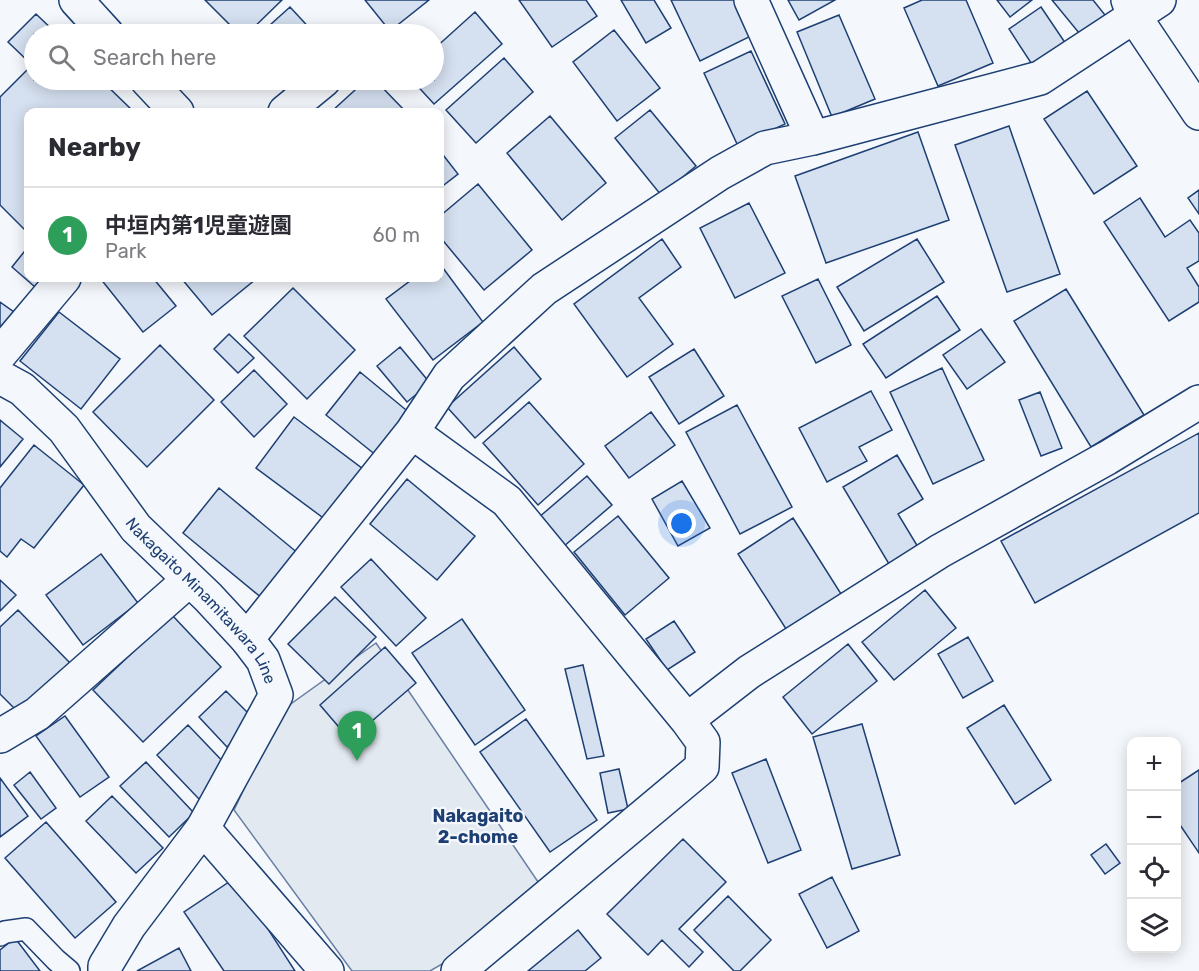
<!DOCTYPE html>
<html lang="en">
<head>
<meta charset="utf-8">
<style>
	body { margin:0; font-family:Rubik,"Noto Sans JP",sans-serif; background:#f2f2f3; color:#2b2b33 }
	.controls { position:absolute; right:18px; bottom:18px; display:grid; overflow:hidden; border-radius:12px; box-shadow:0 3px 15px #0003 }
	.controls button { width:54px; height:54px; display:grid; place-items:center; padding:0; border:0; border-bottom:2px solid #e1e1e2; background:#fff; color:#2b2b33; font:30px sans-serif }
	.you { position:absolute; left:682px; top:524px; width:21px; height:21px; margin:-15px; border:4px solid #fff; border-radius:50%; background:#1a73e8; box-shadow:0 0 0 9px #1a73e833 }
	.badge { display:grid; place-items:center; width:39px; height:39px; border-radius:50%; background:#c62828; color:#fff; font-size:20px; font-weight:700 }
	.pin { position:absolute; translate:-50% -50px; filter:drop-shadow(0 2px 3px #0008) }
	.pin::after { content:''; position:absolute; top:32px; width:21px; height:18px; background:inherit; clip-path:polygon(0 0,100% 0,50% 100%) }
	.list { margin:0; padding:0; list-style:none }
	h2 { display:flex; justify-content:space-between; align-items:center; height:78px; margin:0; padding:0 24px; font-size:26px }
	h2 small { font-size:20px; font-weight:400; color:#7c7c81 }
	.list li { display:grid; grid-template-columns:39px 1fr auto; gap:18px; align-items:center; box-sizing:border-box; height:96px; padding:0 24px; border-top:2px solid #e1e1e2 }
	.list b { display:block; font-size:22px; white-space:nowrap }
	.list p { margin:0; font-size:20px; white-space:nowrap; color:#7c7c81 }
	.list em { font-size:20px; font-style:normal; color:#7c7c81 }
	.icon { flex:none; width:33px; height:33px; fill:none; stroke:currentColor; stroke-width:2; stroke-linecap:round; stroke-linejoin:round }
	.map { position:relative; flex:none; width:1199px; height:971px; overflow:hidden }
	.search { position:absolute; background:#fff; box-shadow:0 3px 15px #0003; left:24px; top:24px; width:420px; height:66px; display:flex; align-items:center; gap:15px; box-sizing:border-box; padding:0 21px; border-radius:33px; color:#7c7c81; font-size:22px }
	.panel { position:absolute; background:#fff; box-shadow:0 3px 15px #0003; left:24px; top:108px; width:420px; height:174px; border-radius:12px }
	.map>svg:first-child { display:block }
	.green { fill:#e3e9f0; stroke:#687fa3; stroke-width:1.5 }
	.building { fill:#d5e0f0; stroke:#1d3f73; stroke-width:1.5 }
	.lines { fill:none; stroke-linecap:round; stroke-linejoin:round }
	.service-casing { stroke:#1d3f73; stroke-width:24 }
	.minor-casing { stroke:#1d3f73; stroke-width:36 }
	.secondary-casing { stroke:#1d3f73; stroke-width:36 }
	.service { stroke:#f4f7fb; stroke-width:21 }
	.minor { stroke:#f4f7fb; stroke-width:33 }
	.secondary { stroke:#f4f7fb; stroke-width:33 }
	.labels { text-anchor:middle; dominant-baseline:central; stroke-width:4.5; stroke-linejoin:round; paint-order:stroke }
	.street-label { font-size:16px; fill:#1d3f73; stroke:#f4f7fb }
	.neighbourhood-label { font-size:18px; font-weight:bold; fill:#1d3f73; stroke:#f4f7fb }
</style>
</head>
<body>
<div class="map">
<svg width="1199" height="971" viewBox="0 0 1199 971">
	<rect width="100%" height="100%" fill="#f4f7fb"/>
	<path class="green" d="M 376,643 L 551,901 L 430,971 L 352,971 L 234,810 L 281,711 Z"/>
	<path class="building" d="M 205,0 L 282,0 L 247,34 L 239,34 Z
		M 365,0 L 429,0 L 390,31 Z
		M 519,0 L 586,0 L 597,16 L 552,47 Z
		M 621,0 L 654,0 L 671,28 L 646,43 Z
		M 671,0 L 734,0 L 751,36 L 700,61 Z
		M 788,0 L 835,0 L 799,20 Z
		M 922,0 L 966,0 L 993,63 L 938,86 L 904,8 Z
		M 997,0 L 1032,0 L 1010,17 Z
		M 1052,0 L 1093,0 L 1109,20 L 1084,39 Z
		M 290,7 L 315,34 L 260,34 Z
		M 1041,7 L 1068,47 L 1035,69 L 1009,29 Z
		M 475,12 L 502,44 L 434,104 L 412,80 L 434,80 L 434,49 Z
		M 36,14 L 57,34 L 34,34 L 34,80 L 101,80 L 134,112 L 28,112 L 28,229 L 26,231 L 0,205 L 0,97 L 32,65 L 8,42 Z
		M 839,15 L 875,99 L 832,117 L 797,32 Z
		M 614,30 L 660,88 L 617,121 L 573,62 Z
		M 751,51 L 785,124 L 738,146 L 704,73 Z
		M 504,58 L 533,92 L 476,143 L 446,110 Z
		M 274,80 L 304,80 L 288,95 Z
		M 366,80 L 375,80 L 406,112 L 331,112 Z
		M 1087,91 L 1137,166 L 1094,194 L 1044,119 Z
		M 650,110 L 696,166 L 661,195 L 615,138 Z
		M 550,116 L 606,183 L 562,220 L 507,153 Z
		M 1009,126 L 1060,274 L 1007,292 L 955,145 Z
		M 918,132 L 949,220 L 826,263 L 795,176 Z
		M 440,151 L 458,174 L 440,188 Z
		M 478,184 L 532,250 L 484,290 L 440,237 L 440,216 Z
		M 1199,190 L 1199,214 L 1188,198 Z
		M 1140,198 L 1165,237 L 1190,220 L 1199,233 L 1199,261 L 1187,268 L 1199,287 L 1199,302 L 1169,321 L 1104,222 Z
		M 749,203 L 785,273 L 735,298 L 700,228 Z
		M 662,239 L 681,267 L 639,298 L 673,344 L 627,377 L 574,304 Z
		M 917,239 L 944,282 L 864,331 L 837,287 Z
		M 28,247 L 28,278 L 43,278 L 35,287 L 12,267 Z
		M 440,264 L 483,322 L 433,360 L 386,299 L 414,278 L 440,278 Z
		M 100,278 L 153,278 L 176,306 L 143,332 Z
		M 181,278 L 254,278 L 256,279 L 212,315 Z
		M 818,279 L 851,345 L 816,363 L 782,296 Z
		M 293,288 L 355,350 L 307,399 L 244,336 Z
		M 1066,289 L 1144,415 L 1091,447 L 1014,321 Z
		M 937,296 L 960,330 L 886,378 L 863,344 Z
		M 0,302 L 14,312 L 0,332 Z
		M 59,312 L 120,359 L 81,409 L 20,361 Z
		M 981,329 L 1005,362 L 967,389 L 943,355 Z
		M 229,334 L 254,358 L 238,373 L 214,349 Z
		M 160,345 L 214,400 L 147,467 L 93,412 Z
		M 400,347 L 430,383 L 407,402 L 377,366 Z
		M 514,347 L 541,379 L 475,438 L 447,407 Z
		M 694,349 L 724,396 L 679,424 L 649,377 Z
		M 942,368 L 984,460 L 933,484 L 890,392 Z
		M 254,370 L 287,404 L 254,437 L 221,402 Z
		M 360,372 L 411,414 L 377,456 L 326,415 Z
		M 871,391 L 892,430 L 859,447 L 867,461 L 827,482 L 799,428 Z
		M 1040,392 L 1062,448 L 1041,456 L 1019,400 Z
		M 529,402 L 584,464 L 538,505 L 483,443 Z
		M 737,405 L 792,507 L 740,534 L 686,432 Z
		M 651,412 L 675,445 L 629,478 L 605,446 Z
		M 294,417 L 363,469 L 326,520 L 256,468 Z
		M 0,420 L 23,439 L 0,467 Z
		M 1199,433 L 1199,513 L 1035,603 L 1001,541 Z
		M 34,445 L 84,485 L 34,548 L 21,539 L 7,557 L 0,551 L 0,488 Z
		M 897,455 L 923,499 L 898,514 L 921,552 L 892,569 L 843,487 Z
		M 587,476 L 612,505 L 563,547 L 538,518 Z
		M 407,479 L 475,536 L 437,580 L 370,524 Z
		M 682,481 L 710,528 L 678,546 L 652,499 Z
		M 219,488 L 299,554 L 263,599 L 183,533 Z
		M 618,516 L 669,578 L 625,615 L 574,552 Z
		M 793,518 L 843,597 L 788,632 L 738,554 Z
		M 101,554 L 138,603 L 83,645 L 46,595 Z
		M 371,559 L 426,618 L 396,646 L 341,587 Z
		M 0,580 L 16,595 L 0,611 Z
		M 925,590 L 956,628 L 894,680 L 862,642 Z
		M 335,597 L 376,637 L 329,684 L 288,644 Z
		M 18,610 L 71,664 L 19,713 L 0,694 L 0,627 Z
		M 172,615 L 221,667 L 143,742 L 93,690 Z
		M 462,619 L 525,710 L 475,745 L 412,653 Z
		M 674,621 L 695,652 L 667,670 L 646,639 Z
		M 968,637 L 993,681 L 963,698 L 938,654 Z
		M 848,644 L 877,681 L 812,734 L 783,697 Z
		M 385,647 L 416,683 L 350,740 L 320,705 Z
		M 583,665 L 604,756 L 587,759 L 565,669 Z
		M 226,691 L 255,720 L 227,747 L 199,717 Z
		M 1004,705 L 1051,780 L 1015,804 L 967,728 Z
		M 65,716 L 109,777 L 80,797 L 36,736 Z
		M 526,719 L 597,820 L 550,852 L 480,752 Z
		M 862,724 L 900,855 L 852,869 L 813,737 Z
		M 188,725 L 230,769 L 199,799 L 157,755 Z
		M 766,759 L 801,850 L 768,863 L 732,773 Z
		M 146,762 L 194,813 L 169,837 L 120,786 Z
		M 619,769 L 628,809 L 608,813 L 600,773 Z
		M 1199,770 L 1199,853 L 1176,819 L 1176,785 Z
		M 30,772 L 56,808 L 41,819 L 14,785 Z
		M 0,778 L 28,816 L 0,837 Z
		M 112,796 L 163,848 L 136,873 L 86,821 Z
		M 46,822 L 116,902 L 75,938 L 5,858 Z
		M 683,839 L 726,882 L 679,929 L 703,952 L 689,967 L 662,940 L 648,955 L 607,914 Z
		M 1106,844 L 1120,863 L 1105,874 L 1091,855 Z
		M 832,877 L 859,931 L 827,948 L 799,894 Z
		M 235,878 L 295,971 L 224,971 L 184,912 Z
		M 728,896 L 771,940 L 740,971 L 734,971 L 694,930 Z
		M 578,930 L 601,958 L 585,971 L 528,971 Z
		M 15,938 L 40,971 L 0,971 L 0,950 Z
		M 179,948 L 191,971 L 137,971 Z"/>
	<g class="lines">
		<g class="service-casing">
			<path id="service" d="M 0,935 L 5,932 L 26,929 L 56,960 L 69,971"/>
		</g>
		<g class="minor-casing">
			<path id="minor" d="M 76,0 L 107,34
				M 751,0 L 813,138
				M 1128,0 L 1134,16 L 1199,113
				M 147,80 L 177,112
				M 285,112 L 324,80
				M 0,354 L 64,278
				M 412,432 L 507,501 L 687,720
				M 247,639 L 412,432 L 449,376 L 544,289 L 720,173 L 765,148 L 813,138 L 1040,78 L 1159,0
				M 0,736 L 37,714 L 189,580
				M 203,828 L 327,971
				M 458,971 L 702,767 L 703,742 L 687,720 L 749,672 L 940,551 L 1107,458 L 1199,402"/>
		</g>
		<g class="secondary-casing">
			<g id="secondary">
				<path id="s1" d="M 0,377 L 22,389 L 64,429 L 136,528 L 208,597 L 247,639 L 263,660 L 276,695 L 203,828 L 129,926 L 105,966 L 105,971"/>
			</g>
		</g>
		<use href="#service" class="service"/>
		<use href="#minor" class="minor"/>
		<use href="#secondary" class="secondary"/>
	</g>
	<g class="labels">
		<g class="street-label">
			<text stroke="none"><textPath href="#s1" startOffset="304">Nakagaito Minamitawara Line</textPath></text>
		</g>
		<g class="neighbourhood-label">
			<text x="478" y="816">Nakagaito<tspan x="478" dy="21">2-chome</tspan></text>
		</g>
	</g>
</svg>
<div class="controls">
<button>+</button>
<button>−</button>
<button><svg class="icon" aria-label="locate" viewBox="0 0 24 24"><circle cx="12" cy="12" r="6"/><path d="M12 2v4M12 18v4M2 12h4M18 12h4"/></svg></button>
<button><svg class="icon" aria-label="layers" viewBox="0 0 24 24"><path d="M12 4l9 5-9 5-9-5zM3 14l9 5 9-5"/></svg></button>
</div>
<div class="you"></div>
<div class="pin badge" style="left:357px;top:761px;background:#2e9e5b">1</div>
<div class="search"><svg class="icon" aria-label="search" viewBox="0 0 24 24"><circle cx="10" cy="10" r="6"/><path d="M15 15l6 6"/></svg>Search here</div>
<section class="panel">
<h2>Nearby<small></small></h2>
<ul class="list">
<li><span class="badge" style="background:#2e9e5b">1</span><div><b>中垣内第1児童遊園</b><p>Park</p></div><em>60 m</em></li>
</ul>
</section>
</div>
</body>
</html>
